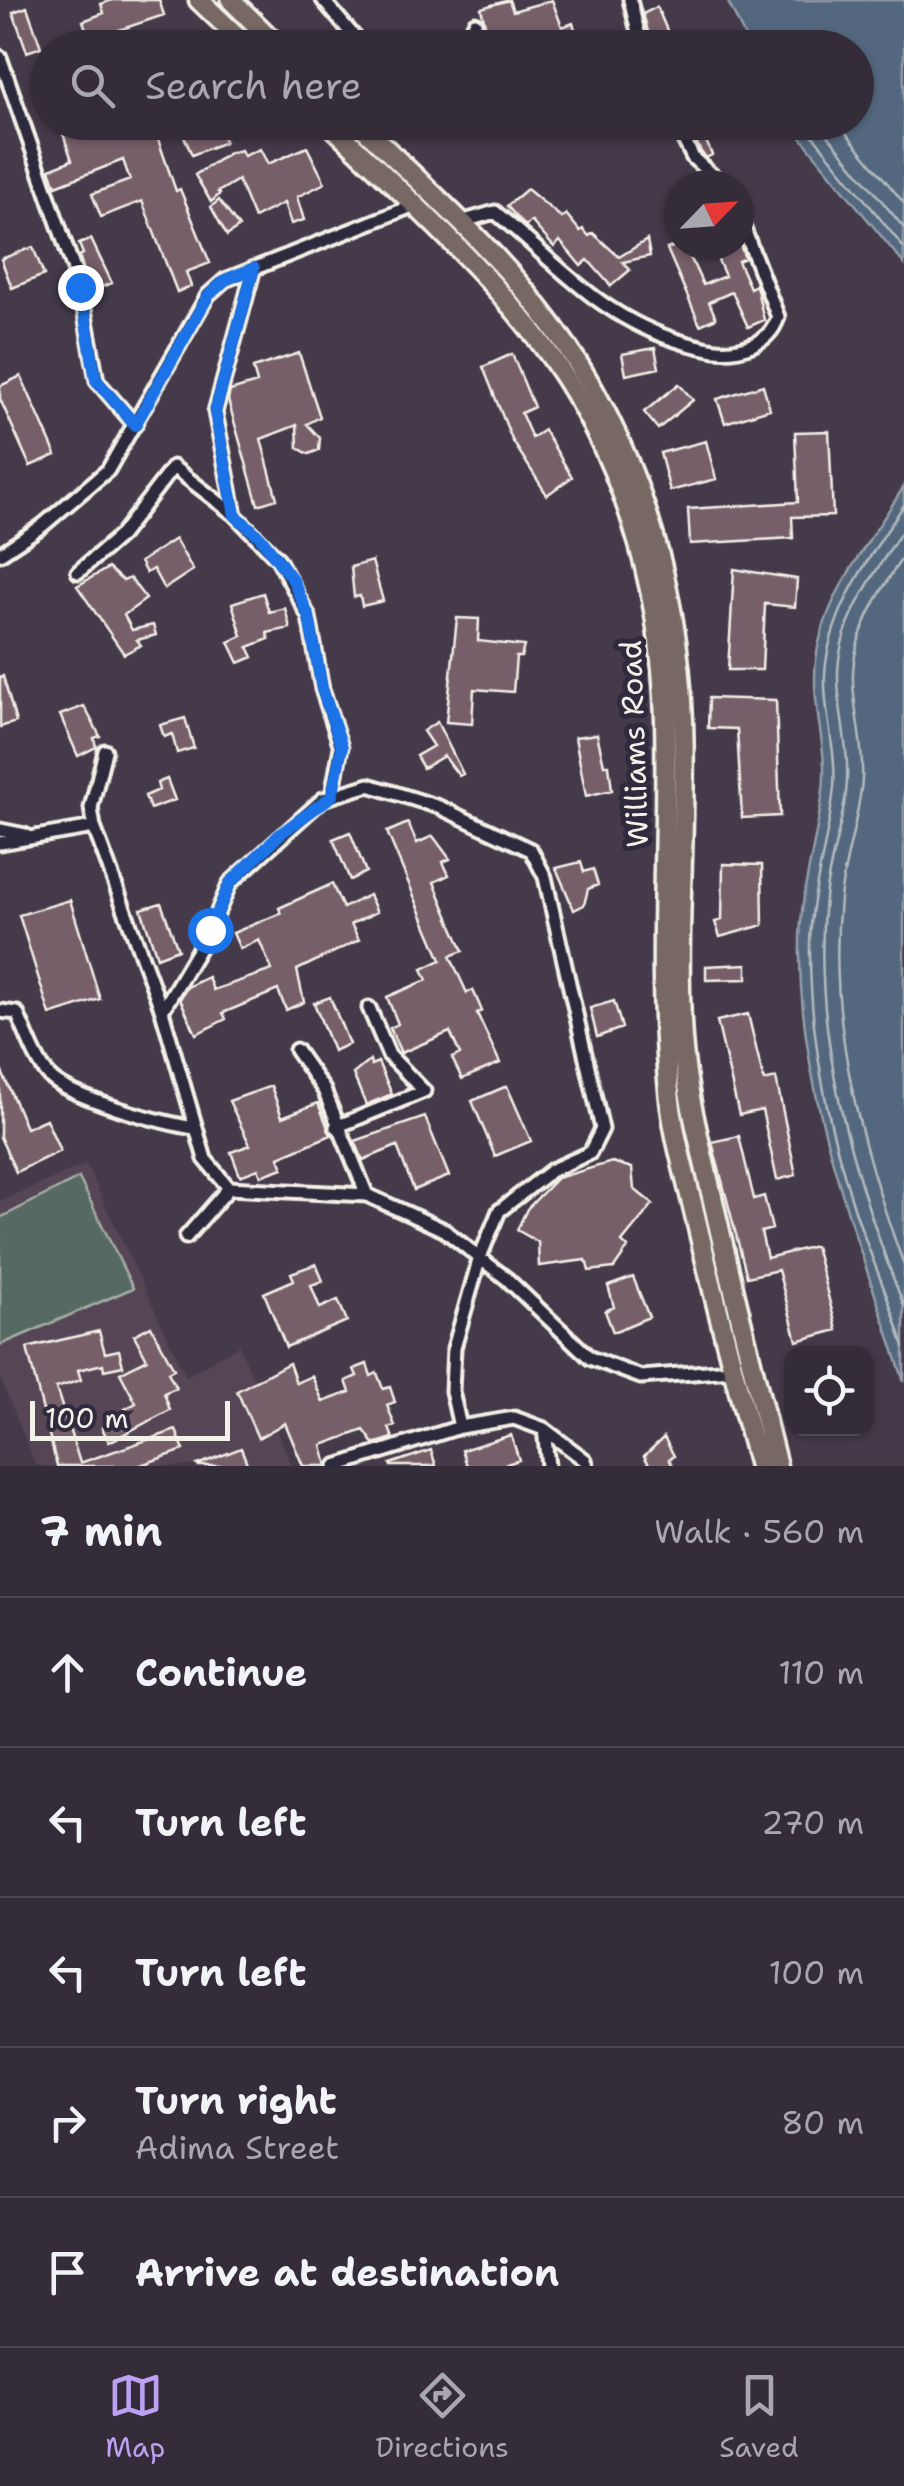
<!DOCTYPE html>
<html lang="en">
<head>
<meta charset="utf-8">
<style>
	body { margin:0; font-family:"Shantell Sans",sans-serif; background:#3f3843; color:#f1f3f6 }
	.controls { position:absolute; right:30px; bottom:30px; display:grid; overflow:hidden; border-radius:20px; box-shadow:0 2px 8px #0004 }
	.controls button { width:90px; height:90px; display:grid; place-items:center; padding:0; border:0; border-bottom:2px solid #4e4853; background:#342c38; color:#f1f3f6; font:50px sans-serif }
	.compass { position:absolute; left:664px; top:170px; width:90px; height:90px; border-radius:50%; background:#342c38; box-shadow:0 2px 8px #0004; rotate:65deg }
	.scale { position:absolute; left:30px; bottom:25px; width:200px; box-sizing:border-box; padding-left:10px; border:5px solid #f4f1e8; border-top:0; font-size:28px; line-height:35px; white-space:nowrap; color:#f4f1e8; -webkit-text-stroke:8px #2f2a3d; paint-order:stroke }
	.stop { position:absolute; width:30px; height:30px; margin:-22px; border:8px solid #1a73e8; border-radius:50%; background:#fff }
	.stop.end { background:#1a73e8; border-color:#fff; box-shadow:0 2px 10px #0008 }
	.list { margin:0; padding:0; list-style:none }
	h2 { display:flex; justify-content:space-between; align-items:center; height:130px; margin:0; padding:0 40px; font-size:42px }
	h2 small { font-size:32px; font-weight:400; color:#a9a7ae }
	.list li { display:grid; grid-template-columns:65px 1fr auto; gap:30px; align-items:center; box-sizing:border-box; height:150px; padding:0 40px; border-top:2px solid #4e4853 }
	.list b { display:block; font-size:38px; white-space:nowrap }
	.list p { margin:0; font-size:32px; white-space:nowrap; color:#a9a7ae }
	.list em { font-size:32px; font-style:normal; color:#a9a7ae }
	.icon { flex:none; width:55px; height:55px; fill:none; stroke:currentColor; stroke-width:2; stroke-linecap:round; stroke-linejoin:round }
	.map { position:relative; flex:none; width:904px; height:1466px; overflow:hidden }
	.search { position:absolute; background:#342c38; box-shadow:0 2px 8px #0004; left:30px; right:30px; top:30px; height:110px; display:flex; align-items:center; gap:25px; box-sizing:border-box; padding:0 35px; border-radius:55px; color:#a9a7ae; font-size:38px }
	.sheet { height:880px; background:#342c38 }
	nav { display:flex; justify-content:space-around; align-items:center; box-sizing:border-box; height:140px; border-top:2px solid #4e4853; background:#342c38; font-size:28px; color:#a9a7ae }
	nav a { display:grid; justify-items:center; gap:5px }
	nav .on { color:#bca0f2 }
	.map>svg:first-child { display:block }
	.built { fill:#544554 }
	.green { fill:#576a64; stroke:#a6aea6; stroke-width:2.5 }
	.water { fill:#53677f; stroke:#939ea9; stroke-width:2.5 }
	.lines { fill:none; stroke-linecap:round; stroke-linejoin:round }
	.shore { stroke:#b4babe; stroke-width:2.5 }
	.building { fill:#775e6a; stroke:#f4f1e8; stroke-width:2.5 }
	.minor-casing { stroke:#f4f1e8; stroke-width:19 }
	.primary-casing { stroke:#f4f1e8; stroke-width:25 }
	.minor { stroke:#2f2a3d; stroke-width:11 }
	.primary { stroke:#776864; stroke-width:18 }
	.route { stroke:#1a73e8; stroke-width:12 }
	.labels { text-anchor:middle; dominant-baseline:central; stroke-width:10; stroke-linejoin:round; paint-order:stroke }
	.street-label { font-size:30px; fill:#f4f1e8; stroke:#2f2a3d }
</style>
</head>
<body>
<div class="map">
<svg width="904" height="1466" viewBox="0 0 904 1466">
	<rect width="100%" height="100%" fill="#453a4a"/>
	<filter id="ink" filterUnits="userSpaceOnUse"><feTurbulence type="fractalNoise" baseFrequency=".01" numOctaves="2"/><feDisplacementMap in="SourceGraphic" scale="20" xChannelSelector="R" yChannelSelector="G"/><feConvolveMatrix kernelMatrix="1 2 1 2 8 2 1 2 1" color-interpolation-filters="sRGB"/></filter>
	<g filter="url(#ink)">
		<path class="built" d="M 86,1164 L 186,1376 L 239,1345 L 292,1466 L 36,1466 L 0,1378 L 0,1201 Z"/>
		<path class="green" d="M 79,1178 L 133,1288 L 0,1345 L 0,1218 Z"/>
		<path class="water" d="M 727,0 L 904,0 L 904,264 L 789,123 L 856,122 L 856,48 L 750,47 Z
			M 904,486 L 904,1382 C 858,1237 797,1095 800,940 C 801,888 817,841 823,790 C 828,751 814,715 815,677 C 815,604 869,545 904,486 Z"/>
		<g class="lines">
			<path class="shore" d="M 802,122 L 904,248
				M 817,122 L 904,228
				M 837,122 L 904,203
				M 904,505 C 870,557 829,610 825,674 C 823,712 837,749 834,787 C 829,840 811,890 810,944 C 809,1030 827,1122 853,1204 C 868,1252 890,1298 904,1347
				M 904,528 C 875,573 836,623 838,680 C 839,718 851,754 846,793 C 841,829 829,862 825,898 C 811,1036 854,1179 904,1306
				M 904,555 C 880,591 851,636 853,681 C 854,714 864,745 862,779 C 859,820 844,859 840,899 C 827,1022 862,1151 904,1265"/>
		</g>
		<path class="building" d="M 112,0 L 159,0 L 164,15 L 113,32 L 106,43 L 93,48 L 83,21 L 104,13 L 101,4 Z
			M 509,0 L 513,11 L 552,0 L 562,27 L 573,23 L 581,48 L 491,48 L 481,8 Z
			M 27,7 L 41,47 L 27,52 L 13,12 Z
			M 657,7 L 669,35 L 675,48 L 654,48 L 650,38 L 643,14 Z
			M 59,122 L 152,122 L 176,191 L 180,189 L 210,263 L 186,272 L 191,286 L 177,292 L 142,201 L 101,217 L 92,194 L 130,180 L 123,160 L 56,186 L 50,169 L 72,160 Z
			M 178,122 L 217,122 L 225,142 L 192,155 Z
			M 514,122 L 556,122 L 556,130 L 515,134 Z
			M 687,122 L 698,122 L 712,155 L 706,158 L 701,152 Z
			M 307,147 L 325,183 L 297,197 L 304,220 L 291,224 L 284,203 L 254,218 L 238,180 L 218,192 L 220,194 L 211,202 L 195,175 L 229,153 L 241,150 L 244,156 L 260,149 L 268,164 Z
			M 527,189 L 562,218 L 566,214 L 580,231 L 583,229 L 589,236 L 593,233 L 619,257 L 647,240 L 650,256 L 623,262 L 630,270 L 611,286 L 588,260 L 581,266 L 560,241 L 554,247 L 531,221 L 526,226 L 522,223 L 507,206 Z
			M 219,200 L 239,227 L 227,236 L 211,207 Z
			M 91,239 L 112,283 L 91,291 L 79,256 L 83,254 L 79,244 Z
			M 677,245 L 694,245 L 699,255 L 691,259 L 703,285 L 725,276 L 714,251 L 740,245 L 745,258 L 738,261 L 750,288 L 756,285 L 764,320 L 748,327 L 732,292 L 709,302 L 716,318 L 700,325 L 667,249 Z
			M 33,247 L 44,275 L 12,288 L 1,259 Z
			M 655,348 L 659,368 L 626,375 L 622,354 Z
			M 299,353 L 320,417 L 307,424 L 320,438 L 319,450 L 309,454 L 298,448 L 297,425 L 261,439 L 277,499 L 258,505 L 228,400 L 230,391 L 257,383 L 253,368 Z
			M 512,354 L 534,407 L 521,413 L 532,438 L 544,430 L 572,477 L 547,495 L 512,440 L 483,367 Z
			M 21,376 L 56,455 L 30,466 L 0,399 L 0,386 Z
			M 679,384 L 693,400 L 658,429 L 644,412 Z
			M 763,385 L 770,409 L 725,423 L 717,399 Z
			M 829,431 L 833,516 L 792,517 L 793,538 L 690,544 L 688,509 L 798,502 L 795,432 Z
			M 706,441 L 716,479 L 670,491 L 660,453 Z
			M 175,539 L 193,570 L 164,589 L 153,569 L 146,573 L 140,562 Z
			M 372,561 L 383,601 L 362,606 L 360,596 L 354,597 L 351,567 Z
			M 108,568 L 123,581 L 130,578 L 146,599 L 124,615 L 132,630 L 153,625 L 156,635 L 137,640 L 141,645 L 124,654 L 77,586 Z
			M 734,569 L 797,579 L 795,607 L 765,604 L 762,670 L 728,670 Z
			M 263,593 L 269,612 L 285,608 L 290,628 L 267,633 L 269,639 L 248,647 L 253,657 L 239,663 L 229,642 L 242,636 L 232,603 Z
			M 457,618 L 479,619 L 478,641 L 524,646 L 521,657 L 516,657 L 513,692 L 474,689 L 472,724 L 446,722 Z
			M 3,676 L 16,722 L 0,727 L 0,677 Z
			M 709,698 L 776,700 L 780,816 L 742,818 L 737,729 L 708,728 Z
			M 84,706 L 100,736 L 94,738 L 96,747 L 78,756 L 60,715 Z
			M 185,718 L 194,748 L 177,753 L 172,734 L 164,737 L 160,725 Z
			M 437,722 L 463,774 L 459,776 L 444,756 L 423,768 L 416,756 L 433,746 L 423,731 Z
			M 597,734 L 604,765 L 609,765 L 612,790 L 586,796 L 575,737 Z
			M 167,779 L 175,800 L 150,809 L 145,796 L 159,790 L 157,783 Z
			M 408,823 L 417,843 L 433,836 L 450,859 L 443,862 L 449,875 L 434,882 L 463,951 L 450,956 L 467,993 L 473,990 L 482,1011 L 477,1013 L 500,1063 L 462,1079 L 452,1058 L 460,1054 L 450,1032 L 401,1053 L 390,1028 L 398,1024 L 387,997 L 427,980 L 422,969 L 441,960 L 387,832 Z
			M 350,832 L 366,872 L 350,880 L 333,839 Z
			M 581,862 L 584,872 L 593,869 L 598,885 L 588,889 L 584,905 L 574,910 L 556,868 Z
			M 723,864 L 762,865 L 763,925 L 720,937 L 715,922 L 722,920 Z
			M 332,884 L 343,908 L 369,895 L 377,912 L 351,924 L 359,940 L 297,970 L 304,1002 L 286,1010 L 278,990 L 223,1013 L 226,1019 L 196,1034 L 180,999 L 187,987 L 208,977 L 213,990 L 272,970 L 259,940 L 240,949 L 233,933 L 281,913 L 279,908 Z
			M 70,900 L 100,999 L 50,1015 L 19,915 Z
			M 161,903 L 178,949 L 157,957 L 141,909 Z
			M 747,964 L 747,979 L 706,980 L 706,966 Z
			M 330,997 L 349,1044 L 333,1051 L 314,1003 Z
			M 614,1001 L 622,1028 L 597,1037 L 590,1008 Z
			M 748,1014 L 764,1081 L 776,1078 L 796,1175 L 777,1180 L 762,1110 L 739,1115 L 717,1021 Z
			M 370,1060 L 371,1065 L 378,1062 L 392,1094 L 366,1105 L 353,1074 Z
			M 0,1067 L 26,1128 L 46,1119 L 60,1151 L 16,1172 L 0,1137 Z
			M 271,1086 L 282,1117 L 318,1103 L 331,1135 L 279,1157 L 283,1168 L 261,1176 L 258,1169 L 240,1176 L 231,1152 L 250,1145 L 229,1101 Z
			M 507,1086 L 531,1141 L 495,1156 L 472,1101 Z
			M 425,1117 L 449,1176 L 414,1190 L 397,1146 L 363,1160 L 355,1141 Z
			M 739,1136 L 754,1199 L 764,1196 L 772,1229 L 761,1232 L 767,1258 L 815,1246 L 837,1330 L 797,1341 L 778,1270 L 747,1277 L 712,1142 Z
			M 612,1162 L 632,1168 L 634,1189 L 653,1204 L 622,1242 L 628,1248 L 614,1268 L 589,1271 L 586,1260 L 539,1266 L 538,1242 L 517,1230 L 527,1209 L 557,1178 Z
			M 316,1264 L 323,1281 L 311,1285 L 320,1308 L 338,1300 L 347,1321 L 286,1347 L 264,1293 L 294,1280 L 291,1273 Z
			M 633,1277 L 649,1317 L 613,1332 L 605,1311 L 614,1307 L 608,1286 Z
			M 151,1326 L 174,1369 L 168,1372 L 176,1388 L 164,1393 L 170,1410 L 109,1442 L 102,1428 L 128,1414 L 125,1409 L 136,1403 L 120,1373 L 147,1359 L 134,1335 Z
			M 99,1331 L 105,1353 L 119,1350 L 123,1366 L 104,1370 L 103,1364 L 78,1370 L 81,1380 L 56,1388 L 80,1463 L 176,1430 L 184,1450 L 138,1466 L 57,1466 L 27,1348 Z
			M 289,1363 L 296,1383 L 312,1376 L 323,1402 L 350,1392 L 346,1381 L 357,1376 L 354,1369 L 367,1364 L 371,1376 L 377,1373 L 383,1389 L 390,1387 L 395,1402 L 387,1405 L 395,1426 L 389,1428 L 393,1438 L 374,1444 L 364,1430 L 322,1445 L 327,1466 L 303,1466 L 285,1423 L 258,1438 L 237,1391 Z
			M 511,1435 L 519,1460 L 501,1466 L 467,1466 L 462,1450 Z
			M 664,1437 L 674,1456 L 669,1459 L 673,1466 L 650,1466 L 644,1456 Z
			M 241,1448 L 248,1466 L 198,1466 L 197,1465 Z
			M 431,1450 L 436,1466 L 391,1466 L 390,1464 Z"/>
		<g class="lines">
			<g class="minor-casing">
				<path id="minor" d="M 323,0 L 364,48
					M 630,0 L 642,48
					M 462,48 L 475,23
					M 0,57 L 80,287 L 97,381 L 135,425
					M 675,122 L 693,158 L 723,185
					M 461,222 L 495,212 C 559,265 601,319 685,343 C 704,348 719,353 739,349 C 758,345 772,336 778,317 L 739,216
					M 254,268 L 215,412 L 235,515 L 278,559 L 309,617 L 322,689 L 341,747 L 332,796
					M 0,554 L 42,526 L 108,470 L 208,295 L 225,280 L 415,205
					M 78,572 L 121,535 L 173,467 L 235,515
					M 94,827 L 91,808 L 105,751
					M 0,830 L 25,835
					M 0,843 L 94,827 L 162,1011
					M 0,1011 L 17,1013 C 26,1032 35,1060 49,1076 C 67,1097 167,1125 196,1128
					M 296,1050 L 324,1090 L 367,1195 L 444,1230 L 507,1279 L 590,1358 L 641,1377 L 732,1370
					M 336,1127 L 424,1091 L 389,1055 L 369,1008
					M 367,1195 L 229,1188 L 205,1159 L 162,1011 L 210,930 L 230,883 L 323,799 L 369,785 L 439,807 L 531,850 L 545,877 L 602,1129 L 590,1153 L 552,1170 L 499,1211 L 480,1257 L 454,1348 L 452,1391 L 460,1427 L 514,1418 L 544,1429
					M 186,1237 L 229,1188
					M 336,1466 L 460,1427
					M 548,1466 L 544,1429 L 585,1460 L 587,1466"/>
			</g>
			<g class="primary-casing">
				<path id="primary" d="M 199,0 L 249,48
					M 231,0 L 280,48
					M 328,122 C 400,191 477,260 538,339 C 621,447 662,586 665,721 C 668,844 656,968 669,1091 C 673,1136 687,1180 697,1224 C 716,1305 737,1386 759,1466
					M 358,122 C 424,187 496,249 551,324 C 635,437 678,582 683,720 C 687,826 675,932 682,1038 C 686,1093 701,1147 713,1201 C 733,1290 755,1378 777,1466"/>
			</g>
			<use href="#minor" class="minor"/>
			<use href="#primary" class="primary"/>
		</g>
	</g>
	<g class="lines" filter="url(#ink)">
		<path class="route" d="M 80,287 L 96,380 L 135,425 L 208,296 L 225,280 L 254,268 L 215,412 L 235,515 L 260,537 L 293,580 L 309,617 L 322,689 L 342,747 L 332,796 L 280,834 L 230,883 L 210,930"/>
	</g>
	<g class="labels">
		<g class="street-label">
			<text transform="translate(634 744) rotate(-92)">Williams Road</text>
		</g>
	</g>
</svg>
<div class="controls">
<button><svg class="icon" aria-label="locate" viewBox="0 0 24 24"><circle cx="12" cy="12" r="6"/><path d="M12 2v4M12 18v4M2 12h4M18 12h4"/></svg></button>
</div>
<svg class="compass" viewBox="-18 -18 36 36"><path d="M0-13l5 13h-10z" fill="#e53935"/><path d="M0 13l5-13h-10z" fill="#a9a7ae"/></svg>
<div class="scale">100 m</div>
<div class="stop" style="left:210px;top:930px"></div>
<div class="stop end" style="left:80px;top:287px"></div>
<div class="search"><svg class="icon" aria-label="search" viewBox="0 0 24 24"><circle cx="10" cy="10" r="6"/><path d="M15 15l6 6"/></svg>Search here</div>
</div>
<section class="sheet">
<h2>7 min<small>Walk · 560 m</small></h2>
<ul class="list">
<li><svg class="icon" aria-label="ahead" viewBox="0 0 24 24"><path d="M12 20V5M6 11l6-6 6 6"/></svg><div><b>Continue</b></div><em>110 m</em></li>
<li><svg class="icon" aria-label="left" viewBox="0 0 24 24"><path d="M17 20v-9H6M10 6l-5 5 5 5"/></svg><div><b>Turn left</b></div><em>270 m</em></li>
<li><svg class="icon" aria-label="left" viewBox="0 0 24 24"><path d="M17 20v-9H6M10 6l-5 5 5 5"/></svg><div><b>Turn left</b></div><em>100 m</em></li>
<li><svg class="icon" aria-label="right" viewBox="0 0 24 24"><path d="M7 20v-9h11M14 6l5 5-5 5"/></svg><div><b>Turn right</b><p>Adima Street</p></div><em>80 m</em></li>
<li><svg class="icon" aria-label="arrive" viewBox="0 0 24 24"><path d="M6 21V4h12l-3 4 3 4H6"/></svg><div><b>Arrive at destination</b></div></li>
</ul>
</section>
<nav>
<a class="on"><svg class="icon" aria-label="map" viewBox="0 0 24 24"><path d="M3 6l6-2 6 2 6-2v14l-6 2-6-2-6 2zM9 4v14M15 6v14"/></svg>Map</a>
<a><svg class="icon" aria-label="directions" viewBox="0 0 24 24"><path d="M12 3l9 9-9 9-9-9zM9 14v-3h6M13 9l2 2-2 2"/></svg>Directions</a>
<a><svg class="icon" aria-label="saved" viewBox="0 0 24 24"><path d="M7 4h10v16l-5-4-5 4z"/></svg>Saved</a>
</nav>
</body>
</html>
